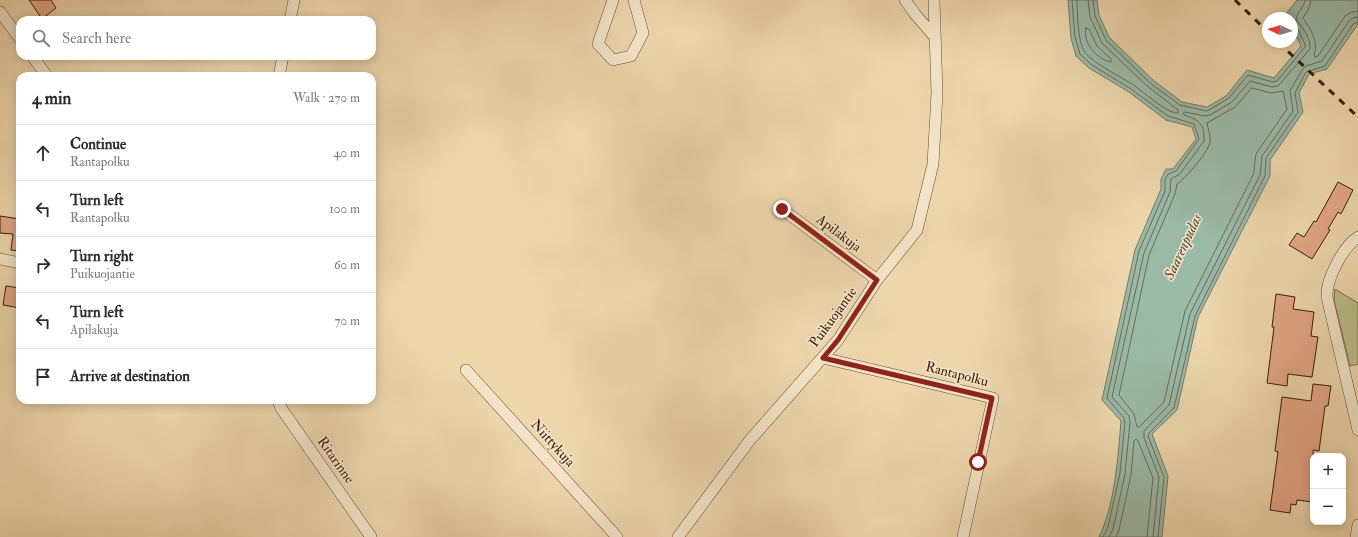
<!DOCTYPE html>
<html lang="en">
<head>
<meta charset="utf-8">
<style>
	body { margin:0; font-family:"IM FELL Double Pica",serif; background:#f2f2f3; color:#2b2b33 }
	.controls { position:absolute; right:12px; bottom:12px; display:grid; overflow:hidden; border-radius:8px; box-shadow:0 2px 10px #0003 }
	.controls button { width:36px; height:36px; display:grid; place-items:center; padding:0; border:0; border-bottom:1px solid #e1e1e2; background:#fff; color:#2b2b33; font:20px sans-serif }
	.compass { position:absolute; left:1262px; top:12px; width:36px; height:36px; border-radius:50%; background:#fff; box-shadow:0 2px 10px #0003; rotate:274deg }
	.stop { position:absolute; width:12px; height:12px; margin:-9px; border:3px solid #8f2418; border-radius:50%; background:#fff }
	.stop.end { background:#8f2418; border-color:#fff; box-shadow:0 1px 4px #0008 }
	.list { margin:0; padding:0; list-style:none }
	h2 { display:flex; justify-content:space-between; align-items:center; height:52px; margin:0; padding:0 16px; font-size:17px }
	h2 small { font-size:13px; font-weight:400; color:#7c7c81 }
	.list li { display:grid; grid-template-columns:26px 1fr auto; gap:12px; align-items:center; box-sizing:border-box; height:56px; padding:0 16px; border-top:1px solid #e1e1e2 }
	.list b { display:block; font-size:15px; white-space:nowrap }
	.list p { margin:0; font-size:13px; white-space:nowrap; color:#7c7c81 }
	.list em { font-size:13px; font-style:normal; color:#7c7c81 }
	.icon { flex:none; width:22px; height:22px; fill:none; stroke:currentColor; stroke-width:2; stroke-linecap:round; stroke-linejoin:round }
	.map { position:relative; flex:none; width:1358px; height:537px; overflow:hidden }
	.search { position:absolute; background:#fff; box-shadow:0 2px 10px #0003; left:16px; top:16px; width:360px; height:44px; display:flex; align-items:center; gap:10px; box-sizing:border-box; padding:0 14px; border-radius:12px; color:#7c7c81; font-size:15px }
	.panel { position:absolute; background:#fff; box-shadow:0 2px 10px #0003; left:16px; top:72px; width:360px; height:332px; border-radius:12px }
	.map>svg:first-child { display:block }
	.green { fill:#babd88; stroke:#7b6c48 }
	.water { fill:#9ab9a7; stroke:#747a68 }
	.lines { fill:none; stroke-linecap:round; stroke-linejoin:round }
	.shore { stroke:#6b6a58; stroke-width:1 }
	.building { fill:#e2a584; stroke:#3c1c09 }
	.street-casing { stroke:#684a32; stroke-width:12 }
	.street { stroke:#f3e4c9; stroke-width:11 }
	.rail { stroke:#3c1c09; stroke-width:3; stroke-dasharray:7 7; stroke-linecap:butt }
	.route { stroke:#8f2418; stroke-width:5 }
	.labels { text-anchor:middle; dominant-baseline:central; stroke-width:3; stroke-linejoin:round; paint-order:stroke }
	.street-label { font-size:14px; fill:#3c1c09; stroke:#f3e4c9 }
	.water-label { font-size:15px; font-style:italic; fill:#584b38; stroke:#f3e4c9 }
</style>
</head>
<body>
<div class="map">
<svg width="1358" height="537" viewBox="0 0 1358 537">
	<rect width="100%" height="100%" fill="#edd6ac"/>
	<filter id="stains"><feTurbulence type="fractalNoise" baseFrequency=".005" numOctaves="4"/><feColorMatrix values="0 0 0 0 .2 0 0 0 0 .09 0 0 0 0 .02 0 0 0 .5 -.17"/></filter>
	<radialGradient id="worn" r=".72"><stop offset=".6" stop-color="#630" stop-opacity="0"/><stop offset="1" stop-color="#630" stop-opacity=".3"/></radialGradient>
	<path class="green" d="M 1335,289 L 1358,303 L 1358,364 L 1350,366 L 1334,300 Z"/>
	<path class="water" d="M 1068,0 L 1097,0 L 1099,15 L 1109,37 L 1153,80 L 1182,102 L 1207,107 L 1226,96 L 1247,70 L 1274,78 L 1301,46 L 1292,27 L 1292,18 L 1288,18 L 1286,14 L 1297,0 L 1358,0 L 1358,24 L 1327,69 L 1309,74 L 1299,93 L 1303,112 L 1270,160 L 1270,176 L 1198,317 L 1177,410 L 1152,434 L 1168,476 L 1162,537 L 1099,537 C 1115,504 1118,458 1121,421 L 1102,400 L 1135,250 L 1161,189 L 1161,179 L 1166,169 L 1173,169 L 1196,139 L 1192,127 L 1166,120 L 1129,92 L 1089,68 L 1076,56 L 1071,38 Z"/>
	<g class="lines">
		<path class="shore" d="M 1072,0 L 1075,37 L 1080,54 L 1092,65 L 1131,89 L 1168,116 L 1194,124 L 1199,139 L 1176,171 L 1168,174 L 1165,180 L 1165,191 L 1139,251 L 1107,398 L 1124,418 L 1125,422 L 1120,473 L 1108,527 L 1103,537
			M 1077,0 C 1077,12 1078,41 1084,51 C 1093,64 1122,77 1135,86 C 1146,94 1166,113 1178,113 L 1178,110 L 1147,86 L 1102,43 L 1090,17 L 1088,0
			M 1093,0 L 1095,16 L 1106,40 L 1150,83 L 1180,105 L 1206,111 L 1209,110 L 1229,98 L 1248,75 L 1273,82 L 1277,81 L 1305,47 L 1305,44 L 1297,28 L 1292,26
			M 1311,0 L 1309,8 L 1303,18 C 1310,28 1319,42 1314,55 L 1315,57 L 1318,56 L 1345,16 L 1352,12 L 1358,11
			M 1086,28 L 1089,29 L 1097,46 L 1111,59 L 1111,62 C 1097,60 1082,42 1086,28 Z
			M 1252,88 L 1271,93 L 1283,91 L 1287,109 L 1256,154 L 1255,160 L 1254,173 L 1185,311 L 1164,402 L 1139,427 L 1137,427 L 1134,414 L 1119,395 L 1149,255 L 1175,194 L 1177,184 C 1185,179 1209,151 1210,142 C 1211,135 1208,129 1207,123 L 1235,107 Z
			M 1109,537 L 1113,529 L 1125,474 L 1130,422 L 1129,416 L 1112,397 L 1144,253 L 1170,192 L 1171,179 L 1180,174 L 1204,141 C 1205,124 1199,120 1184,115 L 1183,113 L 1185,112 L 1205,116 L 1210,115 L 1232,102 L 1250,81 L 1272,87 L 1278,86 L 1310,49 C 1311,39 1303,27 1296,20 C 1297,12 1304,8 1305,0
			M 1116,537 L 1119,530 L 1131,475 L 1134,441 L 1136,439 L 1138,441 L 1153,478 L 1147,537
			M 1153,537 L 1159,477 L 1144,438 L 1144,431 L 1169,405 L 1190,314 L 1260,175 L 1262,156 L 1293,111 L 1290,91 L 1302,70 L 1306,66 L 1322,61 L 1349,21 L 1353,18 L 1358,17
			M 1158,537 L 1164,477 L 1148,436 L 1149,433 L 1174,408 L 1195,316 L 1265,176 L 1266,158 L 1298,112 L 1295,93 L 1306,72 L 1325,66 L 1353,24 L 1358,22"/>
	</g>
	<path class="building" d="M 29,0 L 51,0 L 56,8 L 42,19 Z
		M 1338,182 L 1353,190 L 1341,214 L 1338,212 L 1328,229 L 1330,230 L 1312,259 L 1289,245 L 1297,233 L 1304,237 L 1314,221 L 1316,222 Z
		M 0,216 L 20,219 L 20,251 L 11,250 L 13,234 L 0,233 Z
		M 6,286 L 20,288 L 20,308 L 3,305 Z
		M 1276,294 L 1295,297 L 1293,309 L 1314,312 L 1311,336 L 1318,337 L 1312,377 L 1288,374 L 1287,386 L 1267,383 L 1274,327 L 1272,327 Z
		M 1313,384 L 1331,386 L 1328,406 L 1325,406 L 1319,451 L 1313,450 L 1313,502 L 1297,500 L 1296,505 L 1291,504 L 1290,513 L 1270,510 L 1278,452 L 1275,451 L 1282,397 L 1311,401 Z"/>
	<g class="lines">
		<g class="street-casing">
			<path id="street" d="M 613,0 L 598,44 L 613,60 L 631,56 L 643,33 L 634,0
				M 905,0 L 915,14 L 934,36
				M 0,12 L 20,39
				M 290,20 L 294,0
				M 32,56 L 47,76
				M 279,76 L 283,56
				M 782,209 L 877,280
				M 1358,237 C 1343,247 1326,279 1327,297 L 1358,430
				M 0,259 L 20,263
				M 823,358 L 993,398 L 963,537
				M 466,370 L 617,537
				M 278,400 L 281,408 L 371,537
				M 678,537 L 750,440 L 838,340 L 877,280 L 917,230 L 933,164 L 937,93 L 934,0
				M 1356,537 L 1358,525"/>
		</g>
		<use href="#street" class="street"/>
		<path class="rail" d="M 1235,0 L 1268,32
			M 1278,42 L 1358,117"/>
	</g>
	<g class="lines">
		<path class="route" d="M 782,209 L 877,280 L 838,340 L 823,358 L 992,398 L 978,462"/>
	</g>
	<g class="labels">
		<g class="street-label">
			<text transform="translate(839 233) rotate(37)">Apilakuja</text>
			<text transform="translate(833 317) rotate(-54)">Puikuojantie</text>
			<text transform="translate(957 374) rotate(14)">Rantapolku</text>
			<text transform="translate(553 443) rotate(48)">Niittykuja</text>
			<text transform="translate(336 460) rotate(55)">Ritarinne</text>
		</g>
		<g class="water-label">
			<text transform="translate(1183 247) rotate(-65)">Saarenpudas</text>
		</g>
	</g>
	<rect width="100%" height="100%" filter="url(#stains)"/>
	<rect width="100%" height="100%" fill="url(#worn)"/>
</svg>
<div class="controls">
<button>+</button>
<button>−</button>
</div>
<svg class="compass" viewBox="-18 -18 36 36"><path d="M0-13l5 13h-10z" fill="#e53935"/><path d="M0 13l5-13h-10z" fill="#7c7c81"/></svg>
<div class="stop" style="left:978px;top:462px"></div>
<div class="stop end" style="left:782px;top:209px"></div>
<div class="search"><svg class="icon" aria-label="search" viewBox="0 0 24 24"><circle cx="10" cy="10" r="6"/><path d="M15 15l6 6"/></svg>Search here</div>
<section class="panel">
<h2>4 min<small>Walk · 270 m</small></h2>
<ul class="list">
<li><svg class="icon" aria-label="ahead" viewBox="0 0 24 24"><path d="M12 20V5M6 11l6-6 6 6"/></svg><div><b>Continue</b><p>Rantapolku</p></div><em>40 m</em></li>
<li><svg class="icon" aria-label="left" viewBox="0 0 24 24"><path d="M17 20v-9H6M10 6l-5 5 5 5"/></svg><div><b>Turn left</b><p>Rantapolku</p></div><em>100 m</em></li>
<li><svg class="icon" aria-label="right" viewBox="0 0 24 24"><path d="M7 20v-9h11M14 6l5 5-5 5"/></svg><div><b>Turn right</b><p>Puikuojantie</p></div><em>60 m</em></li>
<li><svg class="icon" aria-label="left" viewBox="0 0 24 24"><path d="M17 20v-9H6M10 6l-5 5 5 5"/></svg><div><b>Turn left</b><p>Apilakuja</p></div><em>70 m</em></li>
<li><svg class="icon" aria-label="arrive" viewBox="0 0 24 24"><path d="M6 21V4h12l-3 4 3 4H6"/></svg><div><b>Arrive at destination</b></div></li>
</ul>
</section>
</div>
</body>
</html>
